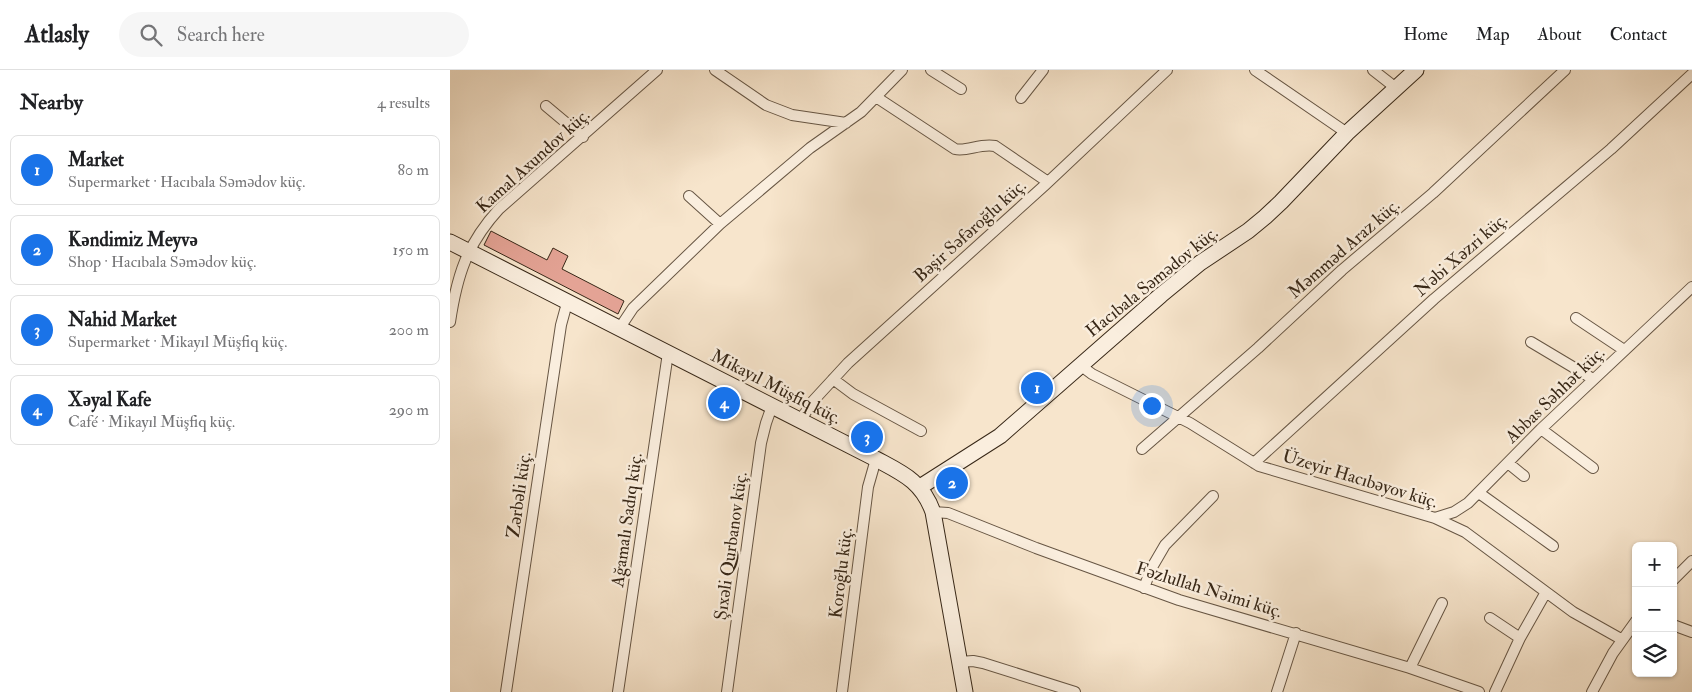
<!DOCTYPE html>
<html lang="en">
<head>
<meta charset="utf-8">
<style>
	body { margin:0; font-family:"IM FELL Double Pica",serif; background:#f6f6f6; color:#202124 }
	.controls { position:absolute; right:15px; bottom:15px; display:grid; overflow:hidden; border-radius:8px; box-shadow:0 1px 4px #0004 }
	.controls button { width:45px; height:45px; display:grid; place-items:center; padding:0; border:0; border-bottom:1px solid #e0e0e0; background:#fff; color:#202124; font:25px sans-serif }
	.you { position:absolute; left:701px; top:335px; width:18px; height:18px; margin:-12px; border:4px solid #fff; border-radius:50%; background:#1a73e8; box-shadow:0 0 0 8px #1a73e833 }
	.badge { display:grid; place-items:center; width:32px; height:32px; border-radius:50%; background:#1a73e8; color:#fff; font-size:16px; font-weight:700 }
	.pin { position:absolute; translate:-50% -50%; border:2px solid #fff; box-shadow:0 1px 5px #0006 }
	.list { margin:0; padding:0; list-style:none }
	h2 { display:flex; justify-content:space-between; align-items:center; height:65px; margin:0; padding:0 20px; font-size:21px }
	h2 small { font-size:16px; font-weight:400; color:#757577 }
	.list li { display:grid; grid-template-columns:32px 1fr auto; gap:15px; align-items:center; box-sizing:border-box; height:70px; margin:0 10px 10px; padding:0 10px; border:1px solid #e0e0e0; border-radius:8px }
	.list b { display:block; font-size:19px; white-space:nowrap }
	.list p { margin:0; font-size:16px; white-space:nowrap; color:#757577 }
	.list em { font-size:16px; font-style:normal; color:#757577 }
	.icon { flex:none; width:28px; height:28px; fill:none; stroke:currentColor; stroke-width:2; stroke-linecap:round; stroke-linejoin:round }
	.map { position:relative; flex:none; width:1242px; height:622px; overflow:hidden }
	header { display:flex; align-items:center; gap:30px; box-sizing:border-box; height:70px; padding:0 25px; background:#fff; border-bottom:1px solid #e0e0e0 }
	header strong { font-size:24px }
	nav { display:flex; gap:28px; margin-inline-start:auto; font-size:18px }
	.search { width:350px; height:45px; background:#f6f6f6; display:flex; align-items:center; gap:12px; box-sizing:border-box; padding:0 18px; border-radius:28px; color:#757577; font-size:19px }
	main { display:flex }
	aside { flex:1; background:#fff }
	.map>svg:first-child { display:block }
	.building { fill:#e4a395; stroke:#372717 }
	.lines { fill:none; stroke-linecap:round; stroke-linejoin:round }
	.street-casing { stroke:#675644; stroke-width:12 }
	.secondary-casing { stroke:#372717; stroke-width:17 }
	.street { stroke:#faeede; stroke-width:10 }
	.secondary { stroke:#faeede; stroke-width:15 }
	.labels { text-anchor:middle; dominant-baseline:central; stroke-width:5; stroke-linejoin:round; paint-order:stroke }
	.street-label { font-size:18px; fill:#372717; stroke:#faeede }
</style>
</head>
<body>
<header>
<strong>Atlasly</strong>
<div class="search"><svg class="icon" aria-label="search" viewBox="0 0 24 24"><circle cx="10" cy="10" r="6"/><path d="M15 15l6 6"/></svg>Search here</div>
<nav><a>Home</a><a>Map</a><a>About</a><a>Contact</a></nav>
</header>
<main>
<aside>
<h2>Nearby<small>4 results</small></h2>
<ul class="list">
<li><span class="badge">1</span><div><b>Market</b><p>Supermarket · Hacıbala Səmədov küç.</p></div><em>80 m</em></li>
<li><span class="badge">2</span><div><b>Kəndimiz Meyvə</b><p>Shop · Hacıbala Səmədov küç.</p></div><em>150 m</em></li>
<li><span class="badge">3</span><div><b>Nahid Market</b><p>Supermarket · Mikayıl Müşfiq küç.</p></div><em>200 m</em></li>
<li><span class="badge">4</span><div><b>Xəyal Kafe</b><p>Café · Mikayıl Müşfiq küç.</p></div><em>290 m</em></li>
</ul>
</aside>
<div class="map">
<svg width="1242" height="622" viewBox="0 0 1242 622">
	<rect width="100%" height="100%" fill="#f7e5cc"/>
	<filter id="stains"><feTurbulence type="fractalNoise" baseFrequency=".004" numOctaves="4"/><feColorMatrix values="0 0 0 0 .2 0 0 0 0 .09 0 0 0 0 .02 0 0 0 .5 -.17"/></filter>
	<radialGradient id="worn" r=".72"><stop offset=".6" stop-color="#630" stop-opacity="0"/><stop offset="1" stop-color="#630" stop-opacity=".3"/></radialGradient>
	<path class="building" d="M 41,161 L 97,190 L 103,178 L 118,186 L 112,199 L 174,231 L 168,244 L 34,175 Z"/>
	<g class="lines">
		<g class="street-casing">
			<path id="street" d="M 265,0 L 316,35 L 342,45 L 396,53
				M 481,0 L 511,19
				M 805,0 L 897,63
				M 923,0 L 946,18
				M 426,27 L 505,79 C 517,82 530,73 545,76 L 598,112
				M 571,28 L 593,0
				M 96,36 L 133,67
				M 239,126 L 270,154
				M 1126,248 L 1174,280
				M 0,252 C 7,205 17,174 49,139 L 207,0
				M 169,259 L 183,238 L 270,154 L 360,78 L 411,42 L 452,0
				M 1081,272 L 1143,309
				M 630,295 L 642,304 L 740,353 L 809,396 L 985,448 L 1015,462 L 1123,542 L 1171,569
				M 383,309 L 403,324 L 471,361
				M 350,351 L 363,331 L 398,293 L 595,115 L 717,0
				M 1091,359 L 1143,398
				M 692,379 L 808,278 L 892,200 L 983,123 L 1115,0
				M 804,393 L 984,229 L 1161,79 L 1242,4
				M 1058,393 L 1074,406
				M 1029,423 L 1103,476
				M 483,442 L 498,443 L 586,478 L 729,530 L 960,598 L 1029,622
				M 985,448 L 1004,442 L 1018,433 L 1091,359 L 1242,217
				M 1223,510 L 1242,491
				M 694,518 L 701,499 L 715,475 L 763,426
				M 1040,548 L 1070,568
				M 1223,555 L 1242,562
				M 510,592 L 523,591 L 533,593 L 625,622
				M 960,598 L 992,533
				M 56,622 L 111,255 L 117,233
				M 168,622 L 218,283
				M 277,622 L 311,373 L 316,353 L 322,336
				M 392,622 L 418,417 L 426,389
				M 827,622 L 846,563
				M 1045,622 L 1070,568 L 1096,522
				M 1142,622 L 1163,583 L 1186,551"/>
		</g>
		<g class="secondary-casing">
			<path id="secondary" d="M 0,172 L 426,389 C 452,403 472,411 483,442 L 515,622
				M 470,417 L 550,366 L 711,225 L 750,193 L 798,161 L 815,147 L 831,132 L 897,63 L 966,0"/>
		</g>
		<use href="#street" class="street"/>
		<use href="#secondary" class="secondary"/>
	</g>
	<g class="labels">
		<g class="street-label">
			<text transform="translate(83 91) rotate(-42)">Kamal Axundov küç.</text>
			<text transform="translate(520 161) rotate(-42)">Bəşir Səfəroğlu küç.</text>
			<text transform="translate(894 179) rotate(-41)">Məmməd Araz küç.</text>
			<text transform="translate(1011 185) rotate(-41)">Nəbi Xəzri küç.</text>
			<text transform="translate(702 212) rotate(-39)">Hacıbala Səmədov küç.</text>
			<text transform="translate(326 317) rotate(27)">Mikayıl Müşfiq küç.</text>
			<text transform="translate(1105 325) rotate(-44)">Abbas Səhhət küç.</text>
			<text transform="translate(910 409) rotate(17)">Üzeyir Hacıbəyov küç.</text>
			<text transform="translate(69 425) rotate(-82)">Zərbəli küç.</text>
			<text transform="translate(177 450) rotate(-82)">Ağamalı Sadıq küç.</text>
			<text transform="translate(281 476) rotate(-82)">Şıxəli Qurbanov küç.</text>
			<text transform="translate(391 503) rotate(-83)">Koroğlu küç.</text>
			<text transform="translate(759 520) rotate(17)">Fəzlullah Nəimi küç.</text>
		</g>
	</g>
	<rect width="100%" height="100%" filter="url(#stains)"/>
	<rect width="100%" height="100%" fill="url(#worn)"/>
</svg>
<div class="controls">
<button>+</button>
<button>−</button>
<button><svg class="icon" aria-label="layers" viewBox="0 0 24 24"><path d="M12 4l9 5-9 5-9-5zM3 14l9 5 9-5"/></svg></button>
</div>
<div class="you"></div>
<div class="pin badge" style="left:587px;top:318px">1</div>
<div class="pin badge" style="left:502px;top:413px">2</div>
<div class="pin badge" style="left:417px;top:367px">3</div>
<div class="pin badge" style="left:274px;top:333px">4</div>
</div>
</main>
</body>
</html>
